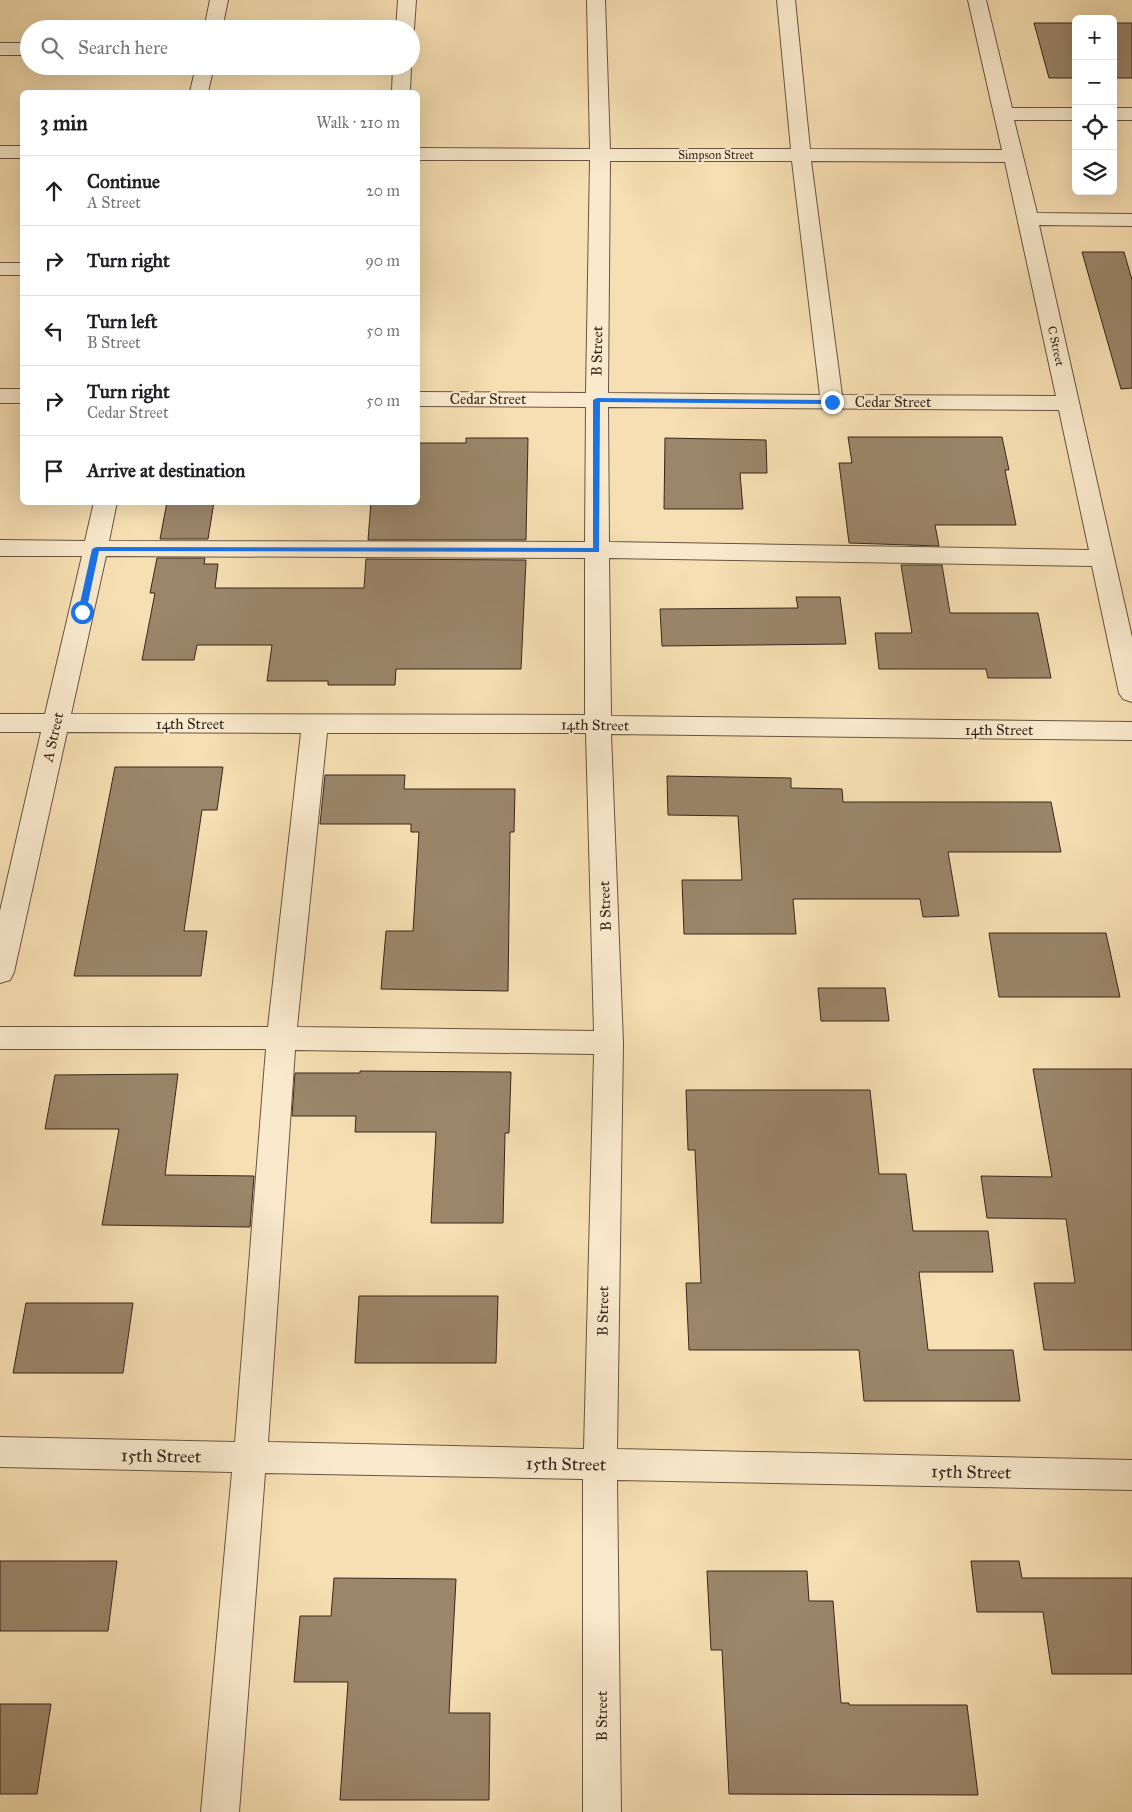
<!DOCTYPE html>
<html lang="en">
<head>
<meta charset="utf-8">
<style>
	body { margin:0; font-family:"IM FELL Great Primer",serif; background:#f6f6f6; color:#202124 }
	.controls { position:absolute; right:15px; top:15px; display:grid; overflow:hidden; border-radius:8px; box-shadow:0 5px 20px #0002 }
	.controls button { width:45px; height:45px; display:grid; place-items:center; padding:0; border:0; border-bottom:1px solid #e0e0e0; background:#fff; color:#202124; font:25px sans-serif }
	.stop { position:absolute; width:15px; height:15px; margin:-11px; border:4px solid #1a73e8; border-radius:50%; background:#fff }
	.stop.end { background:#1a73e8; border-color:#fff; box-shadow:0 1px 5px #0008 }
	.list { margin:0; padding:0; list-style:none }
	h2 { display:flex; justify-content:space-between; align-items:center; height:65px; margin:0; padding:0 20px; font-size:21px }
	h2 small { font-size:16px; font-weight:400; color:#757577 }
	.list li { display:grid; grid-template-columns:32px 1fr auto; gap:15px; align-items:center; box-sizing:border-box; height:70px; padding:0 20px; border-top:1px solid #e0e0e0 }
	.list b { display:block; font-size:19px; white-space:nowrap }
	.list p { margin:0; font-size:16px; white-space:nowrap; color:#757577 }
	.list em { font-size:16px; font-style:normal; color:#757577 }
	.icon { flex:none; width:28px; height:28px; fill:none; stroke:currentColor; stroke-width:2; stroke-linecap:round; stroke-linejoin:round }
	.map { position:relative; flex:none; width:1132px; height:1812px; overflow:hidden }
	.search { position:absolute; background:#fff; box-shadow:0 5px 20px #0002; left:20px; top:20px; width:400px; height:55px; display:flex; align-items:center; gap:12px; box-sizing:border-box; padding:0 18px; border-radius:28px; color:#757577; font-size:19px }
	.panel { position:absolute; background:#fff; box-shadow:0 5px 20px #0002; left:20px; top:90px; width:400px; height:415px; border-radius:8px }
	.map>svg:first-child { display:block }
	.building { fill:#9b866a; stroke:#38261d }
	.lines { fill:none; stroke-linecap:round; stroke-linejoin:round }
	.minor-casing { stroke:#685442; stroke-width:2 }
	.minor { fill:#f9eacd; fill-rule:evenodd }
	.route { fill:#1a73e8 }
	.labels { text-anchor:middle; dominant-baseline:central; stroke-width:4; stroke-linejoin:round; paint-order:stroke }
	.far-street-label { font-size:12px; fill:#38261d; stroke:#f9eacd }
	.street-label { font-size:15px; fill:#38261d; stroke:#f9eacd }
	.near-street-label { font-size:18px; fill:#38261d; stroke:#f9eacd }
</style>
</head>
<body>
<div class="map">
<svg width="1132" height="1812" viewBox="0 0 1132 1812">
	<rect width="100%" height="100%" fill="#f6dfb2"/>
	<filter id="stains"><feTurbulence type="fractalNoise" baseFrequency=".004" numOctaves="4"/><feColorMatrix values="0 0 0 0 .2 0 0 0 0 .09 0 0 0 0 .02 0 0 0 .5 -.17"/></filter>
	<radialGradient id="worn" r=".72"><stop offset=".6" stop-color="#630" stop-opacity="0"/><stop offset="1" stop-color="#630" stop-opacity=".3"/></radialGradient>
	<path class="building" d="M 1034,23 L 1076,23 L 1076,78 L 1049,78 Z
		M 1113,23 L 1132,23 L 1132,78 L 1113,78 Z
		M 1082,252 L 1124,252 L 1132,280 L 1132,388 L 1121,389 Z
		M 848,437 L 1002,437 L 1009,470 L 1005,470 L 1016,525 L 935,525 L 939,546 L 849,543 L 839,463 L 852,463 Z
		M 466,438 L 528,438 L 526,540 L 368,540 L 371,502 L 418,502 L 418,443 L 466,443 Z
		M 665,438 L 766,440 L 767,473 L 740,473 L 743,509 L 664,509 Z
		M 167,502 L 214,502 L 208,539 L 160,539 Z
		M 157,558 L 205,558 L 204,564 L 218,564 L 215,588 L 364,588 L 366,559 L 526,560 L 521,669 L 396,669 L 395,685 L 328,685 L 328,681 L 267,681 L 272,645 L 197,645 L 194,660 L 142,660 L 155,593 L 150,593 Z
		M 901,565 L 942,565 L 950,613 L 1038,613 L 1051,678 L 988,678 L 986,669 L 879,669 L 875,633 L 912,633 Z
		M 796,597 L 840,597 L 846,644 L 662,646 L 660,609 L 798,608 Z
		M 115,767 L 223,767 L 217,810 L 202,810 L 184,931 L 207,931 L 201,976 L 74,976 Z
		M 325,775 L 405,775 L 404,789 L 515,789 L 514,832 L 510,832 L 508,991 L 381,989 L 386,931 L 413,931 L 419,832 L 411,832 L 411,824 L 320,824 Z
		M 667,776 L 791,778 L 791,788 L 842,789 L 843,802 L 1051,802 L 1061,852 L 948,852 L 959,916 L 923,917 L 920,899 L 793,899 L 796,934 L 684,934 L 682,880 L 742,880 L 738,816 L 668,815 Z
		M 989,933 L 1106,933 L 1120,997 L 999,997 Z
		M 818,988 L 885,988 L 889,1021 L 821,1021 Z
		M 1033,1069 L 1132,1069 L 1132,1350 L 1044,1350 L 1034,1283 L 1075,1283 L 1066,1219 L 987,1218 L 981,1176 L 1052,1177 Z
		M 360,1071 L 511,1072 L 509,1133 L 505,1133 L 503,1223 L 431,1223 L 436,1132 L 355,1132 L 356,1116 L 292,1116 L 295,1073 L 360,1073 Z
		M 178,1074 L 165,1175 L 254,1176 L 250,1227 L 102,1225 L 119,1129 L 45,1129 L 55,1075 Z
		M 686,1090 L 870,1090 L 879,1174 L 906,1174 L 913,1231 L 988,1231 L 993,1272 L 919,1272 L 928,1350 L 1013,1350 L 1020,1401 L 864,1401 L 859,1350 L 689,1350 L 686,1283 L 701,1283 L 695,1150 L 688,1150 Z
		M 359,1296 L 498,1296 L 496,1363 L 355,1363 Z
		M 26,1303 L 133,1303 L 123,1373 L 13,1373 Z
		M 0,1561 L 117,1561 L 108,1631 L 0,1631 Z
		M 971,1561 L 1019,1561 L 1022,1578 L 1132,1578 L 1132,1674 L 1052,1674 L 1043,1612 L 977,1612 Z
		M 707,1571 L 807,1571 L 809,1601 L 833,1601 L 841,1703 L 849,1703 L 849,1705 L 967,1705 L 978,1795 L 729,1794 L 722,1650 L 711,1650 Z
		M 334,1578 L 456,1579 L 449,1713 L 490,1713 L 489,1800 L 340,1800 L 348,1682 L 294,1682 L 300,1616 L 331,1616 Z
		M 0,1704 L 51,1704 L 37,1794 L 0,1794 Z"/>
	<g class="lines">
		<g class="minor-casing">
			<path id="minor" d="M 210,0 L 228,0 L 222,29 L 204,29 Z
				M 398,0 L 416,0 L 414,29 L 411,33 L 411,29 L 396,29 Z
				M 587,0 L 605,0 L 610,149 L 791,149 L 777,0 L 795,0 L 810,149 L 1002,150 L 968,0 L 986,0 L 1012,108 L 1076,108 L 1076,120 L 1014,120 L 1037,213 L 1132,214 L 1132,226 L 1039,225 L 1132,637 L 1132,702 L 1123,699 L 1119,693 L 1092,566 L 609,558 L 611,716 L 1132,722 L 1132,740 L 611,734 L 623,1043 L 617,1449 L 1132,1460 L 1132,1490 L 617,1480 L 621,1812 L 583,1812 L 583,1479 L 265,1473 L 239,1812 L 201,1812 L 232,1472 L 0,1467 L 0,1437 L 235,1442 L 266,1049 L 0,1049 L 0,1027 L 268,1027 L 301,733 L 67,732 L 14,972 L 10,980 L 0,983 L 0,911 L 41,732 L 0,732 L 0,714 L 45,714 L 82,556 L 0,556 L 0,540 L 85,541 L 94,502 L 117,502 L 109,541 L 585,542 L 586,407 L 418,406 L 418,392 L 586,393 L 590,160 L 418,160 L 418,148 L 590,149 ZM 610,161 L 792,161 L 820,395 L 608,393 ZM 811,161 L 1005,162 L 1056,396 L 842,395 ZM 608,407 L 1059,410 L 1089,550 L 609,542 ZM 106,556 L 585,558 L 585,715 L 71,714 ZM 327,733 L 586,733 L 594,1031 L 297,1027 ZM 295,1050 L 594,1054 L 584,1449 L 268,1442 Z
				M 0,43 L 29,43 L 29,55 L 0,55 Z
				M 196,66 L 214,66 L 208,92 L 190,92 Z
				M 393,66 L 411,66 L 410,92 L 392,92 Z
				M 1113,108 L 1132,108 L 1132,120 L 1113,120 Z
				M 0,146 L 22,146 L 22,158 L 0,158 Z
				M 0,263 L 22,263 L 22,275 L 0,275 Z
				M 0,389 L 22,389 L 22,403 L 0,403 Z"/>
		</g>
		<use href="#minor" class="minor"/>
	</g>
	<path class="route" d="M 597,398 L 832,400 L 835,402 L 832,404 L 600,402 L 599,552 L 99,551 L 86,612 L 82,615 L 78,612 L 92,549 L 96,547 L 593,548 L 593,400 Z"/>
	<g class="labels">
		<g class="far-street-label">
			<text x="716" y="155">Simpson Street</text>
			<text transform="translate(1056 346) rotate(78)">C Street</text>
		</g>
		<g class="street-label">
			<text transform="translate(597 351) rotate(-89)">B Street</text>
			<text x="488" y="399">Cedar Street</text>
			<text x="893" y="402">Cedar Street</text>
			<text x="190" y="724">14th Street</text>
			<text transform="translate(595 725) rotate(1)">14th Street</text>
			<text x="999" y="730">14th Street</text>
			<text transform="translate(53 737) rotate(-77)">A Street</text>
			<text transform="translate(605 906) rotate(-92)">B Street</text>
			<text transform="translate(603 1311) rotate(-89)">B Street</text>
			<text transform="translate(602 1716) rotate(-90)">B Street</text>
		</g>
		<g class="near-street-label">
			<text transform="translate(161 1456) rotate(1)">15th Street</text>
			<text transform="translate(566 1464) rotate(1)">15th Street</text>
			<text transform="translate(971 1472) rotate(1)">15th Street</text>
		</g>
	</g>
	<rect width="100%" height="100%" filter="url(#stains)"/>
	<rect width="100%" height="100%" fill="url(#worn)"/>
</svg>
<div class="controls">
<button>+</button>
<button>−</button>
<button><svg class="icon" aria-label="locate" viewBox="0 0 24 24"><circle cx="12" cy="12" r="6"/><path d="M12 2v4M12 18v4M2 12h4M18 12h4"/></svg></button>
<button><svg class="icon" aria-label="layers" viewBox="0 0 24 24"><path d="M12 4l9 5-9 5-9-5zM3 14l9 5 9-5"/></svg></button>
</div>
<div class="stop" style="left:82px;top:612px"></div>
<div class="stop end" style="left:832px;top:402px"></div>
<div class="search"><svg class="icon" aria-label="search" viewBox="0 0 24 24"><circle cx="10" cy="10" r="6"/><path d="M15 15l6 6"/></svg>Search here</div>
<section class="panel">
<h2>3 min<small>Walk · 210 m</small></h2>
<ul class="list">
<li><svg class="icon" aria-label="ahead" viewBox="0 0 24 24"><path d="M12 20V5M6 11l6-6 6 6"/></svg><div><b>Continue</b><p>A Street</p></div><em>20 m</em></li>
<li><svg class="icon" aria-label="right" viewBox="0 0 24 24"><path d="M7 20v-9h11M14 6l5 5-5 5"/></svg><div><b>Turn right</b></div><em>90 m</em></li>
<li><svg class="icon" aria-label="left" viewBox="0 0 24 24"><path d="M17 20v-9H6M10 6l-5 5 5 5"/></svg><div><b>Turn left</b><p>B Street</p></div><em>50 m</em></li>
<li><svg class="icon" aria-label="right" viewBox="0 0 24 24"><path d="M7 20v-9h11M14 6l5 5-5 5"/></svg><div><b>Turn right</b><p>Cedar Street</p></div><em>50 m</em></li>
<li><svg class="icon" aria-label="arrive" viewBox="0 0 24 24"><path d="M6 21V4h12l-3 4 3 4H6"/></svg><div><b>Arrive at destination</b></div></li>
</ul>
</section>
</div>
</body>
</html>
